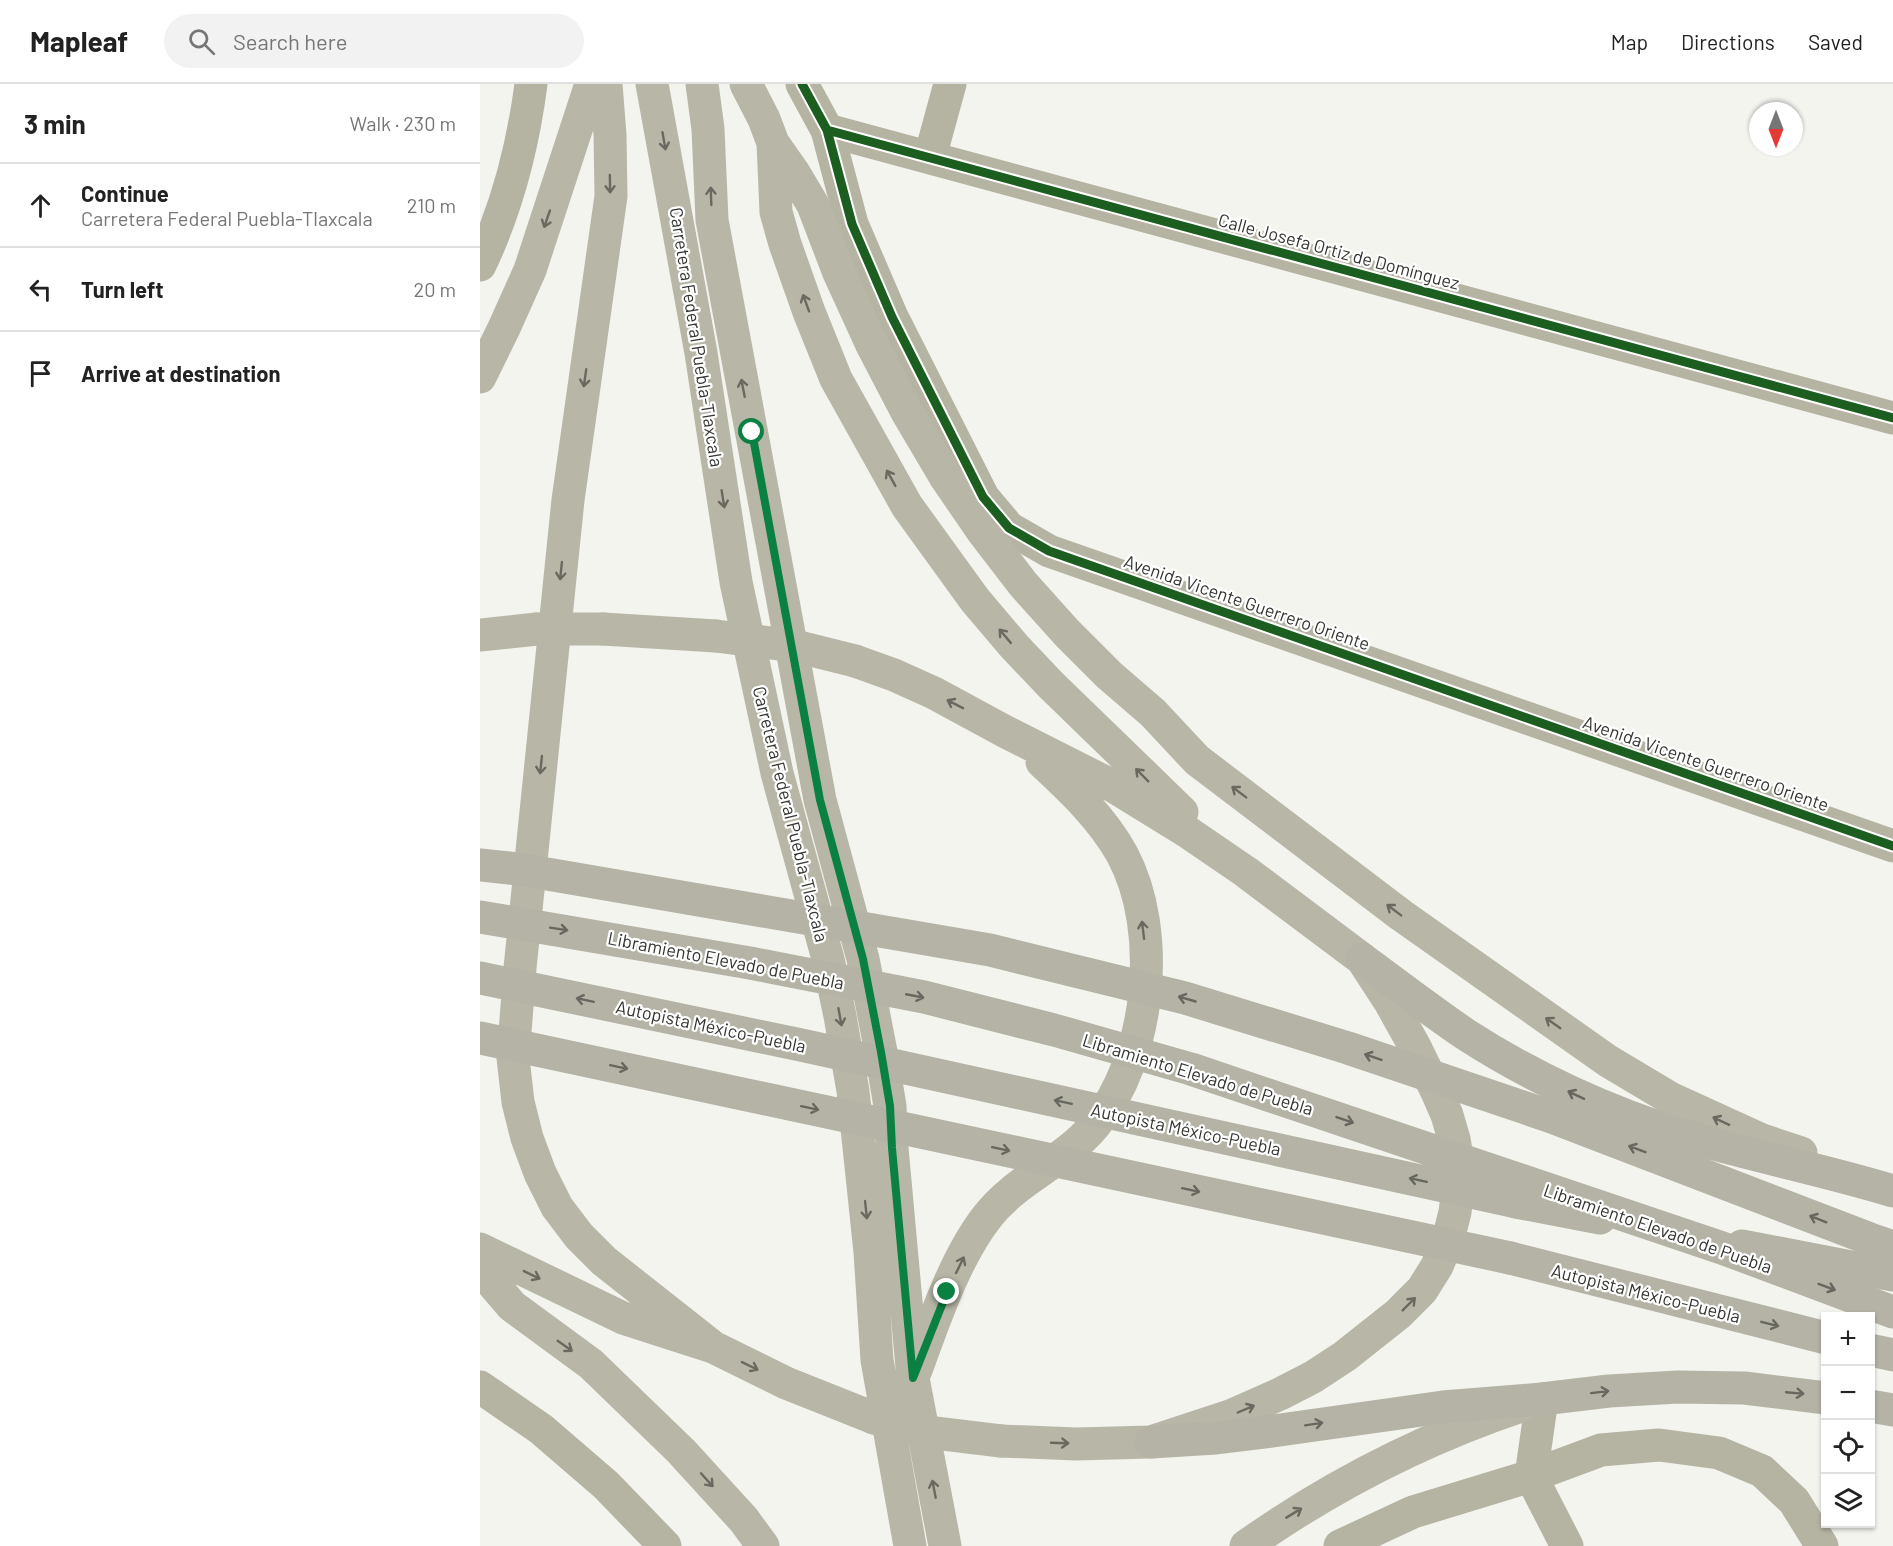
<!DOCTYPE html>
<html lang="en">
<head>
<meta charset="utf-8">
<style>
	body { margin:0; font-family:Barlow,sans-serif; background:#f2f2f2; color:#222 }
	.controls { position:absolute; right:18px; bottom:18px; display:grid; overflow:hidden; border-radius:0px; box-shadow:0 2px 4px #0004 }
	.controls button { width:54px; height:54px; display:grid; place-items:center; padding:0; border:0; border-bottom:2px solid #e0e0e0; background:#fff; color:#222; font:30px sans-serif }
	.compass { position:absolute; left:1269px; top:18px; width:54px; height:54px; border-radius:50%; background:#fff; box-shadow:0 2px 4px #0004; rotate:180deg }
	.stop { position:absolute; width:18px; height:18px; margin:-14px; border:4px solid #0b8043; border-radius:50%; background:#fff }
	.stop.end { background:#0b8043; border-color:#fff; box-shadow:0 2px 6px #0008 }
	.list { margin:0; padding:0; list-style:none }
	h2 { display:flex; justify-content:space-between; align-items:center; height:78px; margin:0; padding:0 24px; font-size:26px }
	h2 small { font-size:20px; font-weight:400; color:#767676 }
	.list li { display:grid; grid-template-columns:39px 1fr auto; gap:18px; align-items:center; box-sizing:border-box; height:84px; padding:0 24px; border-top:2px solid #e0e0e0 }
	.list b { display:block; font-size:22px; white-space:nowrap }
	.list p { margin:0; font-size:20px; white-space:nowrap; color:#767676 }
	.list em { font-size:20px; font-style:normal; color:#767676 }
	.icon { flex:none; width:33px; height:33px; fill:none; stroke:currentColor; stroke-width:2; stroke-linecap:round; stroke-linejoin:round }
	.map { position:relative; flex:none; width:1413px; height:1462px; overflow:hidden }
	header { display:flex; align-items:center; gap:36px; box-sizing:border-box; height:84px; padding:0 30px; background:#fff; border-bottom:2px solid #e0e0e0 }
	header strong { font-size:28px }
	nav { display:flex; gap:33px; margin-inline-start:auto; font-size:21px }
	.search { width:420px; height:54px; background:#f2f2f2; display:flex; align-items:center; gap:15px; box-sizing:border-box; padding:0 21px; border-radius:33px; color:#767676; font-size:22px }
	main { display:flex }
	aside { flex:1; background:#fff }
	.map>svg:first-child { display:block }
	.lines { fill:none; stroke-linecap:round; stroke-linejoin:round }
	.minor { stroke:#b5b3a2; stroke-width:33 }
	.major { stroke:#b8b7a7; stroke-width:33 }
	.highway { stroke:#b4b3a5; stroke-width:33 }
	.major-bridge { stroke:#b8b7a7; stroke-width:33 }
	.highway-bridge { stroke:#b4b3a5; stroke-width:33 }
	.cycleway-casing { stroke:#fff; stroke-width:13 }
	.cycleway { stroke:#1b5e20; stroke-width:9 }
	.oneway { stroke:#696960 }
	.oneway2 { stroke:#67675f }
	.route { stroke:#0b8043; stroke-width:8 }
	.labels { text-anchor:middle; dominant-baseline:central; stroke-width:4.5; stroke-linejoin:round; paint-order:stroke }
	.street-label { font-size:18px; fill:#343530; stroke:#fff }
</style>
</head>
<body>
<header>
<strong>Mapleaf</strong>
<div class="search"><svg class="icon" aria-label="search" viewBox="0 0 24 24"><circle cx="10" cy="10" r="6"/><path d="M15 15l6 6"/></svg>Search here</div>
<nav><a>Map</a><a>Directions</a><a>Saved</a></nav>
</header>
<main>
<aside>
<h2>3 min<small>Walk · 230 m</small></h2>
<ul class="list">
<li><svg class="icon" aria-label="ahead" viewBox="0 0 24 24"><path d="M12 20V5M6 11l6-6 6 6"/></svg><div><b>Continue</b><p>Carretera Federal Puebla-Tlaxcala</p></div><em>210 m</em></li>
<li><svg class="icon" aria-label="left" viewBox="0 0 24 24"><path d="M17 20v-9H6M10 6l-5 5 5 5"/></svg><div><b>Turn left</b></div><em>20 m</em></li>
<li><svg class="icon" aria-label="arrive" viewBox="0 0 24 24"><path d="M6 21V4h12l-3 4 3 4H6"/></svg><div><b>Arrive at destination</b></div></li>
</ul>
</aside>
<div class="map">
<svg width="1413" height="1462" viewBox="0 0 1413 1462">
	<rect width="100%" height="100%" fill="#f3f4ee"/>
	<g class="lines">
		<path class="minor" d="M 322,0 L 347,46 L 372,140 L 412,233 L 503,413 L 529,444 L 569,467 L 1413,762
			M 347,46 L 1413,334
			M 450,73 L 470,0
			M 0,181 C 27,124 43,62 51,0
			M 0,1303 L 61,1345 L 126,1401 L 185,1462
			M 1062,1315 L 1051,1392 L 1087,1462
			M 860,1462 L 933,1428 L 1051,1392 L 1121,1366 L 1179,1361 L 1239,1369 L 1282,1387 L 1314,1417 L 1342,1462"/>
		<path class="major" d="M 126,0 L 130,51 L 131,112 L 88,416 L 40,884 L 33,974 L 38,1018 L 47,1054 L 60,1089 L 77,1123 L 99,1152 L 124,1177 L 233,1263
			M 172,0 L 221,269 L 256,498 L 297,689 L 348,875 L 360,932 L 373,1007 L 381,1082 L 390,1168 L 397,1276 L 430,1462
			M 222,0 L 228,45 L 232,136 L 340,716 L 383,875 L 401,968 L 410,1022 L 412,1064 L 433,1294 L 465,1462
			M 266,0 L 284,35 L 293,59 L 314,89 L 333,121 L 359,189 L 391,259 L 427,328 L 466,394 L 503,448 L 543,500 L 587,549 L 629,591 L 673,629 L 717,676 L 921,831 L 1128,977 L 1190,1014 L 1282,1056 L 1321,1069
			M 293,59 L 296,128 L 305,160 L 329,228 L 356,295 L 427,422 L 495,516 L 534,562 L 571,601 L 702,728
			M 0,293 L 24,244 L 50,186 L 111,0
			M 123,545 L 236,552
			M 0,551 L 57,545
			M 375,577 L 414,591 L 454,609 L 526,648 L 633,702 L 706,747 L 766,788 L 882,875 L 910,918 L 935,963 L 957,1008 L 967,1031 L 974,1055 L 978,1079 L 978,1104 L 975,1128 L 968,1156 L 957,1182 L 942,1206 L 918,1230 L 865,1272 L 833,1293 L 800,1310 L 750,1332 L 671,1358 L 596,1360 L 521,1357
			M 0,1165 L 143,1234 L 233,1263 L 306,1299 L 394,1334
			M 0,1178 L 14,1201 L 32,1222 L 111,1280 L 201,1367 L 264,1436 L 283,1462
			M 436,1286 C 454,1237 475,1174 507,1133 C 536,1095 583,1079 614,1042 C 670,975 684,848 642,770 C 622,734 592,706 562,678
			M 766,1462 C 851,1402 943,1355 1041,1322"/>
		<path class="highway" d="M 882,875 C 916,900 950,926 985,950 C 1036,983 1090,1010 1147,1032 C 1233,1065 1325,1080 1413,1107
			M 1036,1118 L 1120,1134
			M 1262,1162 L 1413,1191
			M 1030,1174 L 1346,1254
			M 1390,1266 L 1413,1271
			M 1390,1322 L 1413,1326
			M 671,1358 L 736,1354 L 800,1346 L 963,1323 L 1062,1315 L 1129,1307 L 1198,1303 L 1264,1304 L 1346,1314"/>
		<path class="major-bridge" d="M 57,545 L 123,545
			M 236,552 L 315,562 L 375,577
			M 394,1334 L 455,1349 L 521,1357"/>
		<path class="highway-bridge" d="M 0,781 L 38,785 L 510,866 L 705,914 L 868,964 L 1072,1033 L 1390,1155 L 1413,1163
			M 0,833 L 270,879 L 444,913 L 574,946 L 711,985 L 1242,1164 L 1413,1228
			M 0,894 L 321,961 L 1036,1118
			M 0,954 L 1030,1174"/>
		<g class="cycleway-casing">
			<path id="cycleway" d="M 322,0 L 347,46 L 372,140 L 412,233 L 503,413 L 529,444 L 569,467 L 1413,762
				M 347,46 L 1413,334"/>
		</g>
		<use href="#cycleway" class="cycleway"/>
	</g>
	<defs><path id="oneway-shaft" d="M-6 0H5M1.5-3L5.5 0L1.5 3" fill="none" stroke-width="1.6" stroke-linecap="round" stroke-linejoin="round" transform="scale(1.5)"/></defs>
	<g class="oneway">
		<use href="#oneway-shaft" transform="translate(184 57) rotate(80)"/>
		<use href="#oneway-shaft" transform="translate(130 100) rotate(89)"/>
		<use href="#oneway-shaft" transform="translate(231 112) rotate(-92)"/>
		<use href="#oneway-shaft" transform="translate(67 135) rotate(109)"/>
		<use href="#oneway-shaft" transform="translate(326 219) rotate(-110)"/>
		<use href="#oneway-shaft" transform="translate(105 294) rotate(98)"/>
		<use href="#oneway-shaft" transform="translate(263 304) rotate(-101)"/>
		<use href="#oneway-shaft" transform="translate(411 394) rotate(-119)"/>
		<use href="#oneway-shaft" transform="translate(243 415) rotate(81)"/>
		<use href="#oneway-shaft" transform="translate(81 487) rotate(96)"/>
		<use href="#oneway-shaft" transform="translate(525 552) rotate(-130)"/>
		<use href="#oneway-shaft" transform="translate(475 620) rotate(-153)"/>
		<use href="#oneway-shaft" transform="translate(61 681) rotate(96)"/>
		<use href="#oneway-shaft" transform="translate(662 691) rotate(-135)"/>
		<use href="#oneway-shaft" transform="translate(759 708) rotate(-143)"/>
		<use href="#oneway-shaft" transform="translate(914 826) rotate(-143)"/>
		<use href="#oneway-shaft" transform="translate(663 846) rotate(-97)"/>
		<use href="#oneway-shaft" transform="translate(360 933) rotate(80)"/>
		<use href="#oneway-shaft" transform="translate(1073 939) rotate(-145)"/>
		<use href="#oneway-shaft" transform="translate(1241 1037) rotate(-155)"/>
		<use href="#oneway-shaft" transform="translate(386 1126) rotate(84)"/>
		<use href="#oneway-shaft" transform="translate(480 1181) rotate(-64)"/>
		<use href="#oneway-shaft" transform="translate(52 1191) rotate(26)"/>
		<use href="#oneway-shaft" transform="translate(929 1220) rotate(-45)"/>
		<use href="#oneway-shaft" transform="translate(85 1262) rotate(35)"/>
		<use href="#oneway-shaft" transform="translate(270 1282) rotate(26)"/>
		<use href="#oneway-shaft" transform="translate(766 1325) rotate(-23)"/>
		<use href="#oneway-shaft" transform="translate(580 1359) rotate(2)"/>
		<use href="#oneway-shaft" transform="translate(227 1396) rotate(48)"/>
		<use href="#oneway-shaft" transform="translate(454 1405) rotate(-101)"/>
		<use href="#oneway-shaft" transform="translate(814 1429) rotate(-31)"/>
	</g>
	<g class="oneway2">
		<use href="#oneway-shaft" transform="translate(79 845) rotate(9)"/>
		<use href="#oneway-shaft" transform="translate(435 912) rotate(11)"/>
		<use href="#oneway-shaft" transform="translate(707 915) rotate(-164)"/>
		<use href="#oneway-shaft" transform="translate(105 916) rotate(-168)"/>
		<use href="#oneway-shaft" transform="translate(893 973) rotate(-161)"/>
		<use href="#oneway-shaft" transform="translate(139 983) rotate(12)"/>
		<use href="#oneway-shaft" transform="translate(1096 1011) rotate(-155)"/>
		<use href="#oneway-shaft" transform="translate(583 1018) rotate(-168)"/>
		<use href="#oneway-shaft" transform="translate(330 1024) rotate(12)"/>
		<use href="#oneway-shaft" transform="translate(865 1036) rotate(19)"/>
		<use href="#oneway-shaft" transform="translate(521 1065) rotate(12)"/>
		<use href="#oneway-shaft" transform="translate(1157 1065) rotate(-159)"/>
		<use href="#oneway-shaft" transform="translate(938 1096) rotate(-168)"/>
		<use href="#oneway-shaft" transform="translate(711 1106) rotate(12)"/>
		<use href="#oneway-shaft" transform="translate(1338 1135) rotate(-158)"/>
		<use href="#oneway-shaft" transform="translate(1347 1203) rotate(20)"/>
		<use href="#oneway-shaft" transform="translate(1290 1240) rotate(14)"/>
		<use href="#oneway-shaft" transform="translate(1120 1308) rotate(-7)"/>
		<use href="#oneway-shaft" transform="translate(1315 1309) rotate(5)"/>
		<use href="#oneway-shaft" transform="translate(834 1340) rotate(-9)"/>
	</g>
	<g class="lines">
		<path class="route" d="M 272,348 L 340,716 L 383,875 L 401,968 L 410,1022 L 412,1064 L 433,1294 L 467,1208"/>
	</g>
	<g class="labels">
		<g class="street-label">
			<text transform="translate(859 167) rotate(15)">Calle Josefa Ortiz de Domínguez</text>
			<text transform="translate(217 253) rotate(81)">Carretera Federal Puebla-Tlaxcala</text>
			<text transform="translate(767 518) rotate(19)">Avenida Vicente Guerrero Oriente</text>
			<text transform="translate(1226 679) rotate(19)">Avenida Vicente Guerrero Oriente</text>
			<text transform="translate(311 730) rotate(76)">Carretera Federal Puebla-Tlaxcala</text>
			<text transform="translate(246 876) rotate(11)">Libramiento Elevado de Puebla</text>
			<text transform="translate(231 942) rotate(12)">Autopista México-Puebla</text>
			<text transform="translate(718 990) rotate(17)">Libramiento Elevado de Puebla</text>
			<text transform="translate(706 1045) rotate(12)">Autopista México-Puebla</text>
			<text transform="translate(1178 1144) rotate(19)">Libramiento Elevado de Puebla</text>
			<text transform="translate(1166 1209) rotate(14)">Autopista México-Puebla</text>
		</g>
	</g>
</svg>
<div class="controls">
<button>+</button>
<button>−</button>
<button><svg class="icon" aria-label="locate" viewBox="0 0 24 24"><circle cx="12" cy="12" r="6"/><path d="M12 2v4M12 18v4M2 12h4M18 12h4"/></svg></button>
<button><svg class="icon" aria-label="layers" viewBox="0 0 24 24"><path d="M12 4l9 5-9 5-9-5zM3 14l9 5 9-5"/></svg></button>
</div>
<svg class="compass" viewBox="-18 -18 36 36"><path d="M0-13l5 13h-10z" fill="#e53935"/><path d="M0 13l5-13h-10z" fill="#767676"/></svg>
<div class="stop" style="left:272px;top:348px"></div>
<div class="stop end" style="left:467px;top:1208px"></div>
</div>
</main>
</body>
</html>
